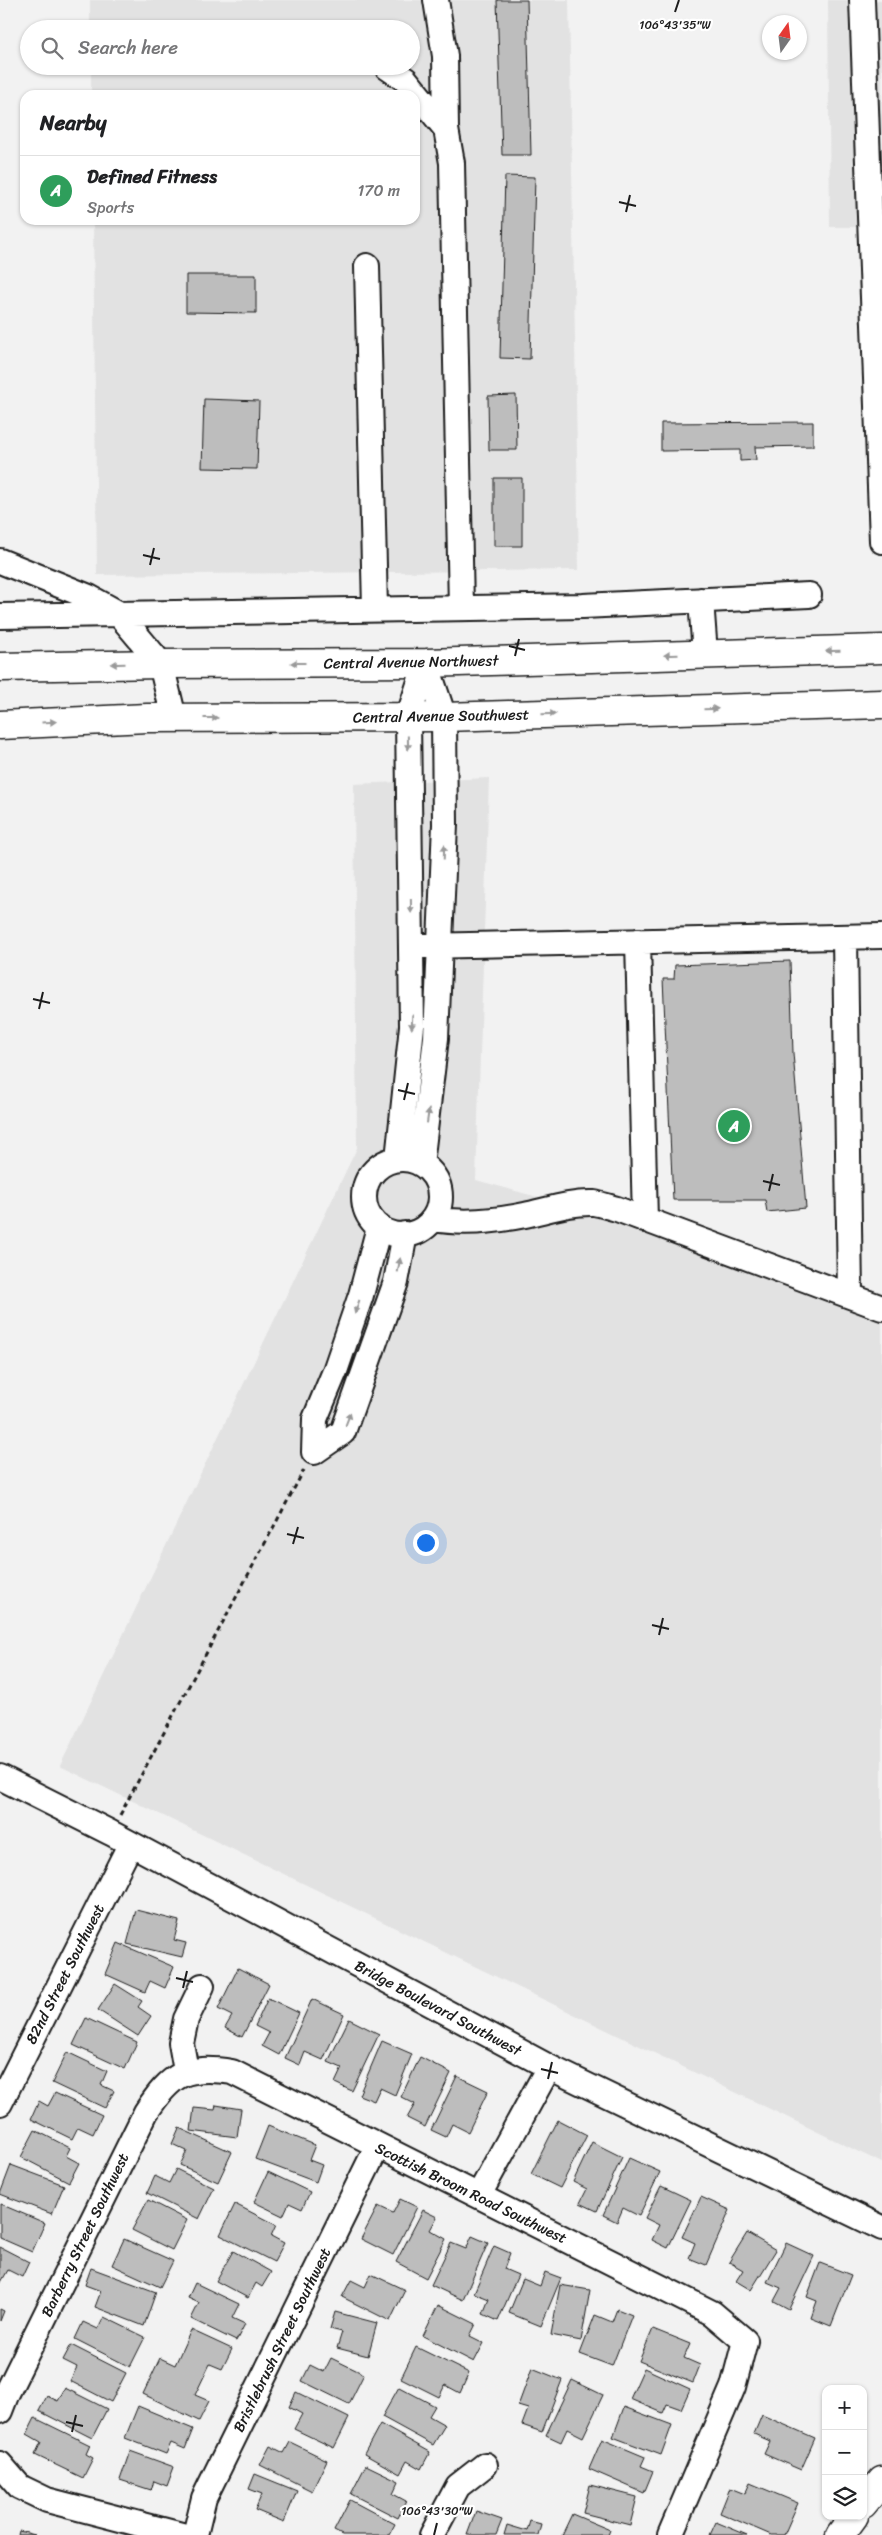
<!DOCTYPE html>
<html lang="en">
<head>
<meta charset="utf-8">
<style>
	body { margin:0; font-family:Sriracha,sans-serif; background:#f6f6f6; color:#202124 }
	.controls { position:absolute; right:15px; bottom:15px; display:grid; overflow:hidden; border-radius:10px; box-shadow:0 1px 4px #0004 }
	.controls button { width:45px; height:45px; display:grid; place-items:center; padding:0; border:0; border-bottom:1px solid #e0e0e0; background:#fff; color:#202124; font:25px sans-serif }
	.compass { position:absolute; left:762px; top:15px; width:45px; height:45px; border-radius:50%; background:#fff; box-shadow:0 1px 4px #0004; rotate:14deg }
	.you { position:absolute; left:425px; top:1542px; width:18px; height:18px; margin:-12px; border:4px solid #fff; border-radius:50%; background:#1a73e8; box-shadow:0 0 0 8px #1a73e833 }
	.badge { display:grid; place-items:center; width:32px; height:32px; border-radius:50%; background:#7c3aed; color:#fff; font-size:16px; font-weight:700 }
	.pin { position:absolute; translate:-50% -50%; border:2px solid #fff; box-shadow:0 1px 5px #0006 }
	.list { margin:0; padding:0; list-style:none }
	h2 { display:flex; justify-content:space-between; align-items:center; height:65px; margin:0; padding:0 20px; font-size:21px }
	h2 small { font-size:16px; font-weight:400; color:#757577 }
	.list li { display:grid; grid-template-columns:32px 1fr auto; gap:15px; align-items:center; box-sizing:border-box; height:70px; padding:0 20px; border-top:1px solid #e0e0e0 }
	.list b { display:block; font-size:19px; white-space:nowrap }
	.list p { margin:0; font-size:16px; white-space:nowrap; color:#757577 }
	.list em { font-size:16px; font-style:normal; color:#757577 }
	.icon { flex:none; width:28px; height:28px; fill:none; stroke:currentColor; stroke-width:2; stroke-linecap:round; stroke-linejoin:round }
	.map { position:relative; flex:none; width:882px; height:2535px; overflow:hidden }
	.search { position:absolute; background:#fff; box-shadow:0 1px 4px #0004; left:20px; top:20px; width:400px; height:55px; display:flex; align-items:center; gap:12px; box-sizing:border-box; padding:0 18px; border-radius:28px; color:#757577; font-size:19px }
	.panel { position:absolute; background:#fff; box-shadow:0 1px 4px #0004; left:20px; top:90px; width:400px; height:135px; border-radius:15px }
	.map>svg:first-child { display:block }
	.built { fill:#e2e2e2 }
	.building { fill:#bdbdbd; stroke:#1c1c1c }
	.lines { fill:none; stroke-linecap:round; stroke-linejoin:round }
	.minor-casing { stroke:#1c1c1c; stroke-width:28 }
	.major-casing { stroke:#1c1c1c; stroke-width:31 }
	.path { stroke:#1c1c1c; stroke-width:3; stroke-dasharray:5 4; stroke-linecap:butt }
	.minor { stroke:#fff; stroke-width:24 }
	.major { stroke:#fff; stroke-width:28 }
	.oneway { fill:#999 }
	.ticks { fill:none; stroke:#1c1c1c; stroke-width:2 }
	.labels { text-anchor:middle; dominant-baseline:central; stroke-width:4.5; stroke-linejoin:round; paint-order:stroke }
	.street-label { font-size:15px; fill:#1c1c1c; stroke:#fff }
	.ticks-label { font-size:12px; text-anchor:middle; fill:#1c1c1c; stroke:#fff; stroke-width:4.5; stroke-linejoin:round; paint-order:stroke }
</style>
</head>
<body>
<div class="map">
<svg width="882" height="2535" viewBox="0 0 882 2535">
	<rect width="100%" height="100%" fill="#f2f2f2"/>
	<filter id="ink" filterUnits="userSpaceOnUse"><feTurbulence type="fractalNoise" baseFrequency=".02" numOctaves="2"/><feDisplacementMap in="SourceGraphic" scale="10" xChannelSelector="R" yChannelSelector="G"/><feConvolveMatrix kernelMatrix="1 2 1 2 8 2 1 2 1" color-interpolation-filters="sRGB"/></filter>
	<g filter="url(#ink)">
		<path class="built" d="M 90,0 L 569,0 L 579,570 L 97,575 L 93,220 L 415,220 L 415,95 L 91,95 L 91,66 L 411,66 L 411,29 L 90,29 Z
			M 828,0 L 882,0 L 882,227 L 830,227 Z
			M 489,778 L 476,1180 L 882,1292 L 882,2163 L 60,1766 L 357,1148 L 354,784 Z"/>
		<path class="building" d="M 497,0 L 527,0 L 531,155 L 502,155 Z
			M 505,176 L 535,177 L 530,359 L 500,358 Z
			M 186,275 L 256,275 L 256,313 L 186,312 Z
			M 516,395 L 517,450 L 489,450 L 488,396 Z
			M 204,399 L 259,401 L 257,469 L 202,468 Z
			M 813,422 L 813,446 L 755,447 L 756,460 L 740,461 L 740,450 L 661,451 L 661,423 Z
			M 494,478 L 522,478 L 522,546 L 494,546 Z
			M 790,961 L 793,1053 L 806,1208 L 767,1212 L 765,1200 L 673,1200 L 663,979 L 674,979 L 675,965 Z
			M 136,1910 L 179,1921 L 174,1940 L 186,1943 L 182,1957 L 127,1944 Z
			M 118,1943 L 174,1967 L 165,1988 L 150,1981 L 145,1992 L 105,1974 Z
			M 238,1968 L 269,1984 L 242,2037 L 225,2028 L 232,2016 L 218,2009 Z
			M 115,1984 L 142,2001 L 138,2007 L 151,2016 L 138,2036 L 98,2010 Z
			M 268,1998 L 299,2013 L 279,2055 L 262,2046 L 269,2033 L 255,2026 Z
			M 312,1999 L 344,2014 L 323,2060 L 305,2052 L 300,2065 L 285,2058 Z
			M 86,2018 L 137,2042 L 125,2069 L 73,2045 Z
			M 349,2019 L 379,2034 L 352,2091 L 335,2083 L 342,2068 L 328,2062 Z
			M 382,2041 L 412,2054 L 395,2095 L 380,2088 L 374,2101 L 359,2095 Z
			M 67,2052 L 107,2071 L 101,2085 L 114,2091 L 105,2108 L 52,2083 Z
			M 420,2057 L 451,2073 L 425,2127 L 407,2118 L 415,2104 L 401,2097 Z
			M 457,2076 L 488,2091 L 468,2132 L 452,2124 L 446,2137 L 431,2130 Z
			M 55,2093 L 102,2115 L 93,2134 L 78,2127 L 72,2139 L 31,2119 L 39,2101 L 48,2106 Z
			M 216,2105 L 241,2109 L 237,2137 L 191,2131 L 194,2108 L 215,2110 Z
			M 558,2120 L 587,2135 L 560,2188 L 531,2174 Z
			M 268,2126 L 315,2145 L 309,2160 L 322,2165 L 316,2182 L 255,2159 Z
			M 179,2128 L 232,2152 L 218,2182 L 180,2165 L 187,2151 L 172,2144 Z
			M 35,2130 L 70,2148 L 66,2156 L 79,2163 L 69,2182 L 21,2157 Z
			M 592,2142 L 622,2157 L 597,2211 L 580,2203 L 587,2189 L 573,2182 Z
			M 629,2158 L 660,2172 L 639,2216 L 623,2208 L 617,2222 L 603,2215 Z
			M 11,2165 L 64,2185 L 52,2214 L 0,2194 Z
			M 176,2169 L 214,2188 L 199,2219 L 147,2193 L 155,2176 L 169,2183 Z
			M 268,2172 L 310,2192 L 302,2209 L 289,2203 L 283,2216 L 254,2202 Z
			M 661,2186 L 691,2200 L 668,2248 L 652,2240 L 659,2225 L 645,2218 Z
			M 701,2197 L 730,2210 L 706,2265 L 689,2258 L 695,2243 L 682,2237 Z
			M 400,2199 L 417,2207 L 393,2255 L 361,2239 L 378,2206 L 393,2213 Z
			M 148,2200 L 187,2220 L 172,2250 L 132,2230 Z
			M 0,2204 L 45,2223 L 32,2252 L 0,2238 Z
			M 235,2204 L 276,2225 L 271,2236 L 284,2243 L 274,2262 L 220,2235 Z
			M 423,2210 L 437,2217 L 430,2230 L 446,2239 L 426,2278 L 396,2262 Z
			M 747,2233 L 776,2250 L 751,2290 L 736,2281 L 743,2270 L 729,2262 Z
			M 472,2236 L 488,2243 L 463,2300 L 431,2285 L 451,2243 L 466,2249 Z
			M 124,2239 L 173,2261 L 160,2287 L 112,2265 Z
			M 786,2243 L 814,2256 L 789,2309 L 774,2301 L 781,2288 L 767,2282 Z
			M 494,2246 L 510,2253 L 504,2269 L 518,2275 L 498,2321 L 483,2314 L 489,2299 L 474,2293 Z
			M 0,2247 L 29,2262 L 22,2277 L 8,2270 L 0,2284 Z
			M 233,2251 L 271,2272 L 262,2287 L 256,2283 L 248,2298 L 216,2281 Z
			M 820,2263 L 851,2275 L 831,2326 L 811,2318 L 817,2301 L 807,2297 Z
			M 91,2268 L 156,2292 L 144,2326 L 95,2307 L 101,2291 L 85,2285 Z
			M 545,2272 L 561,2278 L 541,2326 L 509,2313 L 523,2279 L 540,2286 Z
			M 371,2274 L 405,2290 L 390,2321 L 342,2297 L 351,2280 L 365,2287 Z
			M 195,2283 L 239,2304 L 232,2318 L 245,2324 L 236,2341 L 191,2319 L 199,2303 L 188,2298 Z
			M 560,2285 L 590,2290 L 581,2341 L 551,2335 Z
			M 438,2305 L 476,2324 L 470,2336 L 484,2343 L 474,2362 L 423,2336 Z
			M 0,2309 L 4,2311 L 0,2321 Z
			M 617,2309 L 632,2315 L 612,2366 L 580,2354 L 595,2315 L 612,2322 Z
			M 335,2312 L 377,2323 L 368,2356 L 337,2348 L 342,2332 L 330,2329 Z
			M 104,2317 L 145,2337 L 130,2367 L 75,2339 L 83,2322 L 98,2329 Z
			M 653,2329 L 690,2344 L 684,2358 L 700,2365 L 693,2383 L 639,2361 Z
			M 191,2330 L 232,2349 L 222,2369 L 210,2364 L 195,2395 L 209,2401 L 199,2421 L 143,2394 L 160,2358 L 175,2365 Z
			M 71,2345 L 126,2373 L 111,2402 L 70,2381 L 77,2367 L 63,2360 Z
			M 416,2347 L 469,2373 L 460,2393 L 445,2385 L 439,2397 L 401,2378 Z
			M 331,2358 L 364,2374 L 349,2404 L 302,2381 L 310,2365 L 324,2372 Z
			M 532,2368 L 562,2380 L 542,2432 L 522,2425 L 528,2409 L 518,2406 Z
			M 644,2368 L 690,2389 L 681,2409 L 667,2404 L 663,2413 L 630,2399 Z
			M 572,2380 L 603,2395 L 583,2437 L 567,2429 L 561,2442 L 546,2435 Z
			M 399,2387 L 435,2406 L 429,2416 L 445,2425 L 433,2445 L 382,2417 Z
			M 65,2388 L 107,2409 L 92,2438 L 39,2411 L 47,2396 L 58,2401 Z
			M 296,2392 L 349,2418 L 334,2448 L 294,2429 L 302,2414 L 289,2407 Z
			M 138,2406 L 193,2429 L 185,2449 L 171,2443 L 166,2454 L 125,2438 Z
			M 624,2407 L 672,2425 L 661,2455 L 613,2437 Z
			M 762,2415 L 815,2438 L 801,2470 L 764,2454 L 770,2441 L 754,2434 Z
			M 35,2418 L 90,2445 L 86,2454 L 93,2458 L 83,2478 L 35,2455 L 41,2442 L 27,2434 Z
			M 380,2424 L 430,2452 L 421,2469 L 407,2461 L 400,2474 L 364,2454 Z
			M 602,2439 L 645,2457 L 641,2466 L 653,2471 L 644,2493 L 589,2469 Z
			M 290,2442 L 327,2460 L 312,2491 L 260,2465 L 270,2446 L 284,2453 Z
			M 130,2451 L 174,2467 L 167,2486 L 154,2481 L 151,2490 L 120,2480 Z
			M 366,2465 L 399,2481 L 393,2494 L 406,2501 L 398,2518 L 351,2494 Z
			M 255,2474 L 297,2491 L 284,2522 L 255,2510 L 262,2494 L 249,2489 Z
			M 750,2483 L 798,2503 L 784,2535 L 771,2535 L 720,2513 L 730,2488 L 745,2494 Z
			M 590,2485 L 637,2497 L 630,2525 L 583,2513 Z
			M 350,2500 L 395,2524 L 389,2535 L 342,2535 L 334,2531 Z
			M 476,2511 L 502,2520 L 496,2535 L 467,2535 Z
			M 572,2514 L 610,2530 L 608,2535 L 562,2535 Z
			M 530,2521 L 541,2524 L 538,2535 L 504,2535 L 507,2525 L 527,2531 Z
			M 716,2522 L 747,2535 L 710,2535 Z
			M 19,2531 L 35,2535 L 18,2535 Z"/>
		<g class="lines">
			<g class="minor-casing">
				<path id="minor" d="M 436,0 L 445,56 L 446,129
					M 862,0 L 882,541
					M 387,67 L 406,80 L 446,129 L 452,163 L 461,608
					M 367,266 L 375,609
					M 0,561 L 89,597 L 118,613 L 161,664 L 174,718
					M 701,600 L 705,654
					M 0,616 L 583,606 L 809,595
					M 845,937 L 850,1296
					M 638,941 L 645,1220
					M 424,946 L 882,936
					M 398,1159 L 412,1026 L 408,718 L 426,663
					M364 1197a38 38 0 1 1 76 0a38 38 0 1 1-76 0Z
					M 421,1164 L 436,1038 L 445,824 L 444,717 L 426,663
					M 433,1219 C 462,1224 496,1221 525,1215 C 548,1210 571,1202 594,1203 C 601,1204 609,1207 617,1209 L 882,1308
					M 314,1452 L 343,1432 L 396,1282 L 405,1234
					M 314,1452 L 315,1419 L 335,1371 L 361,1295 L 379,1227
					M 0,1777 L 111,1833 L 549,2067 L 882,2228
					M 186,2071 L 181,2043 L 186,2019 L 202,1986
					M 0,2103 L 130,1845
					M 479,2195 L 549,2067
					M 0,2411 L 7,2393 L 146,2112 C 171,2074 185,2065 232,2072 L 712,2313 L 745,2341 L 733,2387 L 670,2535
					M 0,2464 L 20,2487 L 47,2500 L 182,2535
					M 195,2535 L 204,2498 L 377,2147
					M 432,2535 L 458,2486 L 485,2465"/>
			</g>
			<g class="major-casing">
				<path id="major" d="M 0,667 L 161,664 L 426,663 L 882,649
					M 0,725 L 147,718 L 444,717 L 882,704
					M 863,2504 L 882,2481
					M 840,2535 L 854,2516"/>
			</g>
			<path class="path" d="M 120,1815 L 304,1470"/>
			<use href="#minor" class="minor"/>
			<use href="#major" class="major"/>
		</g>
		<defs><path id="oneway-solid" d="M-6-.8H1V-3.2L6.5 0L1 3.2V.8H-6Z" transform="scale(1.25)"/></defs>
		<g class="oneway">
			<use href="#oneway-solid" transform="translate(833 651) rotate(178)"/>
			<use href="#oneway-solid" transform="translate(671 655) rotate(178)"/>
			<use href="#oneway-solid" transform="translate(298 663) rotate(180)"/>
			<use href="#oneway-solid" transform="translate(118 664) rotate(179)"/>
			<use href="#oneway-solid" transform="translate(711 709) rotate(-2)"/>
			<use href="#oneway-solid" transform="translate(549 714) rotate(-2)"/>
			<use href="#oneway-solid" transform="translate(211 718)"/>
			<use href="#oneway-solid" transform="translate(49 722) rotate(-3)"/>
			<use href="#oneway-solid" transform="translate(408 743) rotate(89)"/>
			<use href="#oneway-solid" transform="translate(444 852) rotate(-88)"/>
			<use href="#oneway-solid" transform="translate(411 906) rotate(89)"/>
			<use href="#oneway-solid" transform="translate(412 1022) rotate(92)"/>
			<use href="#oneway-solid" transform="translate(428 1116) rotate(-82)"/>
			<use href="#oneway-solid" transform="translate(399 1265) rotate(-80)"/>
			<use href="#oneway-solid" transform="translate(357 1307) rotate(109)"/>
			<use href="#oneway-solid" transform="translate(348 1419) rotate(-69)"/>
		</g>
	</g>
	<path class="ticks" d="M 675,12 L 679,0M 619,202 L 636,206M 626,212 L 630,195M 143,555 L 160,559M 150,565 L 154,548M 509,646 L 525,650M 515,656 L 519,639M 33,999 L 50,1003M 39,1009 L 43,992M 398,1090 L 415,1094M 404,1100 L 408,1083M 763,1181 L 780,1185M 769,1191 L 773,1174M 287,1534 L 304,1538M 293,1544 L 298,1527M 652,1625 L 669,1629M 659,1635 L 663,1618M 176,1978 L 193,1982M 183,1988 L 187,1971M 541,2069 L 558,2073M 548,2079 L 552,2062M 66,2422 L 83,2426M 72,2432 L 76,2415M 434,2535 L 437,2523"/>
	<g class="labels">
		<g class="street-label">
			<text transform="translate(411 662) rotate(-1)">Central Avenue Northwest</text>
			<text transform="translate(441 716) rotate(-1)">Central Avenue Southwest</text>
			<text transform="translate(65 1974) rotate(-63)">82nd Street Southwest</text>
			<text transform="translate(438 2008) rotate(28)">Bridge Boulevard Southwest</text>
			<text transform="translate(471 2193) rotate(26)">Scottish Broom Road Southwest</text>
			<text transform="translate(85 2235) rotate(-64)">Barberry Street Southwest</text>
			<text transform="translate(282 2340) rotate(-64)">Bristlebrush Street Southwest</text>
		</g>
	</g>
	<g class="ticks-label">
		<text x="675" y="29">106°43'35"W</text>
		<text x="437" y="2515">106°43'30"W</text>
	</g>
</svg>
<div class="controls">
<button>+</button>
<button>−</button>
<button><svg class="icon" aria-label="layers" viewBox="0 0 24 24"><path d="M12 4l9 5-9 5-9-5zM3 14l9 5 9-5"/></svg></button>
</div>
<svg class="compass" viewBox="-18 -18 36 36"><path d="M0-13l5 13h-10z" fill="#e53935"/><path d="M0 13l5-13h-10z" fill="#757577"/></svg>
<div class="you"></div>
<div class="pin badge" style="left:734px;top:1126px;background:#2e9e5b">A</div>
<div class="search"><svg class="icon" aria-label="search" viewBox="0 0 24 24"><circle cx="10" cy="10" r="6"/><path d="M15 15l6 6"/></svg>Search here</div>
<section class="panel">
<h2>Nearby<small></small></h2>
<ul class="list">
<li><span class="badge" style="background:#2e9e5b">A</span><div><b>Defined Fitness</b><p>Sports</p></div><em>170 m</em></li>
</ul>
</section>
</div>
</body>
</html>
